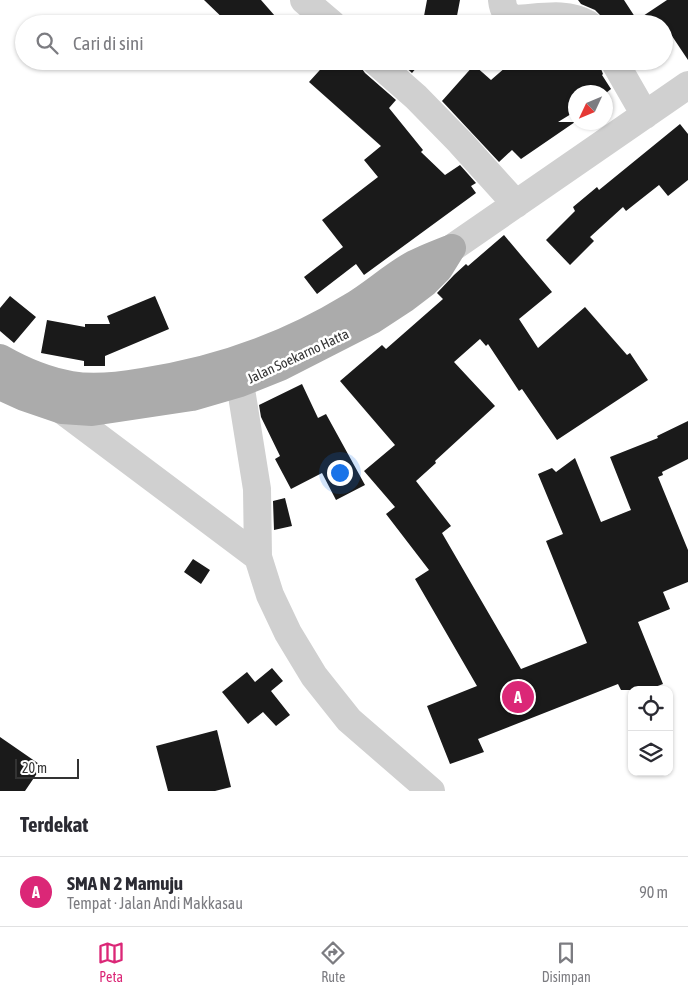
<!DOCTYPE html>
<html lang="id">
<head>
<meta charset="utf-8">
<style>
	body { margin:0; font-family:"Asap Condensed",sans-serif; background:#f7f7f7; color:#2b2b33 }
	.controls { position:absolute; right:15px; bottom:15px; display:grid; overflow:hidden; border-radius:10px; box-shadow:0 1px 4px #0004 }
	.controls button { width:45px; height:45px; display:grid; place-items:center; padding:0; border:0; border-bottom:1px solid #e1e1e2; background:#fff; color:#2b2b33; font:25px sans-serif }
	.compass { position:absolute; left:568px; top:85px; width:45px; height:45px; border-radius:50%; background:#fff; box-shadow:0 1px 4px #0004; rotate:226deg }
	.scale { position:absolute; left:15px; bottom:12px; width:64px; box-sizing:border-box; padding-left:5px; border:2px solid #333; border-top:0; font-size:14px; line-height:18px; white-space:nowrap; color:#333; -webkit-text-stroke:4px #fff; paint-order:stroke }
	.you { position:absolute; left:339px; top:472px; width:18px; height:18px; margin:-12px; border:4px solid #fff; border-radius:50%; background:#1a73e8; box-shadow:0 0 0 8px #1a73e833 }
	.badge { display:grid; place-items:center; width:32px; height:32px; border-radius:50%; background:#db2777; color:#fff; font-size:16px; font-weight:700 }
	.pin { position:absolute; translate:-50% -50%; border:2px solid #fff; box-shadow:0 1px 5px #0006 }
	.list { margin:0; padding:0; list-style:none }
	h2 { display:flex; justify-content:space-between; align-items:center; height:65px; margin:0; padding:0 20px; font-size:21px }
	h2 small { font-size:16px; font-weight:400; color:#7c7c81 }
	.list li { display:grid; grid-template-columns:32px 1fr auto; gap:15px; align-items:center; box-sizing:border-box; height:70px; padding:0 20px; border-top:1px solid #e1e1e2 }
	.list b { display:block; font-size:19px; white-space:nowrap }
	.list p { margin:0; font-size:16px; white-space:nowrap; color:#7c7c81 }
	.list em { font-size:16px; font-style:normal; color:#7c7c81 }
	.icon { flex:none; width:28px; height:28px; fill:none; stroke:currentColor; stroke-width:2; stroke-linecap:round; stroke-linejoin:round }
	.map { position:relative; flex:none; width:688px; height:791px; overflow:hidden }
	.search { position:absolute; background:#fff; box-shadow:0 1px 4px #0004; left:15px; right:15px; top:15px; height:55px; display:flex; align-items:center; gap:12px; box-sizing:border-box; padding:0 18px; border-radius:28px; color:#7c7c81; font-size:19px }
	.sheet { height:135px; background:#fff }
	nav { display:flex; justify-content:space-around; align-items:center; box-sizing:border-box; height:70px; border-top:1px solid #e1e1e2; background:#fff; font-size:14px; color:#7c7c81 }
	nav a { display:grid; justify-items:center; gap:2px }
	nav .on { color:#db2777 }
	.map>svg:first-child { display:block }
	.building { fill:#1a1a1a }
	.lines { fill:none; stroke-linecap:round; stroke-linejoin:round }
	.minor { stroke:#d0d0d0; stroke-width:28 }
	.major { stroke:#ababab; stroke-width:28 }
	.labels { text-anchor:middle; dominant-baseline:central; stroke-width:5; stroke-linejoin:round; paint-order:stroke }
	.street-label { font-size:14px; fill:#333; stroke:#fff }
</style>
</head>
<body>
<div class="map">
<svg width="688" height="791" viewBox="0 0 688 791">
	<rect width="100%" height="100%" fill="#fff"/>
	<path class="building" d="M 204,0 L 261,0 L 282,24 L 229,24 Z
		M 427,0 L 460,0 L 456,21 L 424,16 Z
		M 578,0 L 624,0 L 637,20 L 667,0 L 688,0 L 688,60 L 664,24 L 603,24 L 600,15 L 595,10 L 581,4 Z
		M 328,61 L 360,61 L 360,66 L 365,73 L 396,100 L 389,108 L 423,150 L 421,152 L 445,175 L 460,165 L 476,183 L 471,186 L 476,193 L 364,275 L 356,264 L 317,294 L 304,277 L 343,247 L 322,220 L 378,177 L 364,160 L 381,146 L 309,82 Z
		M 399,61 L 422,61 L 412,73 Z
		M 513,61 L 598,61 L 603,74 L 602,75 L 611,89 L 606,93 L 576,92 L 576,111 L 558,122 L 575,122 L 521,159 L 512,150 L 499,162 L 442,101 L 474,65 L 491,80 Z
		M 680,124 L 688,134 L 688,180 L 668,196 L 659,185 L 626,211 L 623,207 L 590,237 L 594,241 L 570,265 L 546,240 L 575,211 L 573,207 L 597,187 L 599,190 Z
		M 504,235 L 552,292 L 519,319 L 538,348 L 585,307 L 627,355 L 630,353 L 648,380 L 557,440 L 522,389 L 519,391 L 488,344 L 486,346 L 480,339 L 454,362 L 495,406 L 435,461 L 436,463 L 416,481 L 451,526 L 442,533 L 521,669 L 587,643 L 546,541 L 563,534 L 538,474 L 552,468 L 556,472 L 575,458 L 601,522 L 631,510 L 610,457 L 658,438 L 657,436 L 688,421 L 688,459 L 662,472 L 663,475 L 658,477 L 688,550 L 688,582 L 663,592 L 670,609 L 638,622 L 663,684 L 647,690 L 621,690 L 618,684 L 478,739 L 484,752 L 450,764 L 427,706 L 477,686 L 415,579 L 429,570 L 386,514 L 395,507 L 364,471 L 395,445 L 340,381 L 382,345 L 386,349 L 443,299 L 437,293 L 454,275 L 466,264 L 468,266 Z
		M 10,296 L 36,317 L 14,343 L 0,331 L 0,308 Z
		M 155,296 L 169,329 L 105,356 L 105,366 L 84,366 L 84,361 L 41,353 L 47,320 L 85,327 L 85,324 L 110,324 L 107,316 Z
		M 302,384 L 318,418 L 326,414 L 365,485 L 336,500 L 322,473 L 291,489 L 275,459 L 280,456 L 261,417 L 259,405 Z
		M 285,498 L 292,526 L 274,530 L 273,501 Z
		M 193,559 L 210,570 L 201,584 L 184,572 Z
		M 272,668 L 283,681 L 271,691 L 290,715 L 276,726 L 263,712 L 248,724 L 222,692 L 247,672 L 255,682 Z
		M 217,730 L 231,787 L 215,791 L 168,791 L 156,746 Z
		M 0,737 L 42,766 L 25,791 L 0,791 Z"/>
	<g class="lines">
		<path class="minor" d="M 304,0 L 332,24
			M 502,0 C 503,10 506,16 516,19 C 539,18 566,11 588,24
			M 375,61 L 416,97 L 460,142 L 516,204
			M 614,61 L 645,115
			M 452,248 L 688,85
			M 242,359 L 240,383 L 257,489 L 258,557 L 270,595 L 288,633 L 314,676 L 349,720 L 431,791
			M 62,410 L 258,557"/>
		<path class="major" d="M 0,358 C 21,370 47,381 71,385 C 94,389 119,386 142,382 C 217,371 287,346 351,307 C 373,294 392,276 414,264 C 426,258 439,253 452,248
			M 0,386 L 24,397 L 62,410 L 92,412 L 192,397 L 240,383 L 280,367 L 372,320 L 404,299 L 425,283 L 439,269 L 452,248"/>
	</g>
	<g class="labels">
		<g class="street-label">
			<text transform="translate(298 356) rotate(-25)">Jalan Soekarno Hatta</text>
		</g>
	</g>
</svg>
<div class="controls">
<button><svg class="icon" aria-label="locate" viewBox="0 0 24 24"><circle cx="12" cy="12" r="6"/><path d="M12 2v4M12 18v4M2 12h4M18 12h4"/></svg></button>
<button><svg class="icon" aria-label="layers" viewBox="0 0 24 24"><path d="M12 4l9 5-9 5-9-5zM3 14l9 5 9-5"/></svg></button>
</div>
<svg class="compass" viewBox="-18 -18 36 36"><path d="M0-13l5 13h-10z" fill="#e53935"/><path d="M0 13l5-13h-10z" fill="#7c7c81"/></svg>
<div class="scale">20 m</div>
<div class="you"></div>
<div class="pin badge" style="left:518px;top:697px">A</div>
<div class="search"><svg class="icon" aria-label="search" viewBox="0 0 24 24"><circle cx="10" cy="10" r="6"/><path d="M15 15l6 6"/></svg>Cari di sini</div>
</div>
<section class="sheet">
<h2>Terdekat<small></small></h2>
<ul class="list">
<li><span class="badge">A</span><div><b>SMA N 2 Mamuju</b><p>Tempat · Jalan Andi Makkasau</p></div><em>90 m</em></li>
</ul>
</section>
<nav>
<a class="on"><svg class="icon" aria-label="map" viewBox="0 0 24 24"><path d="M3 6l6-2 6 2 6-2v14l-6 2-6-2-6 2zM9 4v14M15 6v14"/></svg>Peta</a>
<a><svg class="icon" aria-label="directions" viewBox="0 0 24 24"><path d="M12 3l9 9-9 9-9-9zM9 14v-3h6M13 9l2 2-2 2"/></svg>Rute</a>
<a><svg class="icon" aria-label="saved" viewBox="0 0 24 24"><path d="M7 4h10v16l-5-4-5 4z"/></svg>Disimpan</a>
</nav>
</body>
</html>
